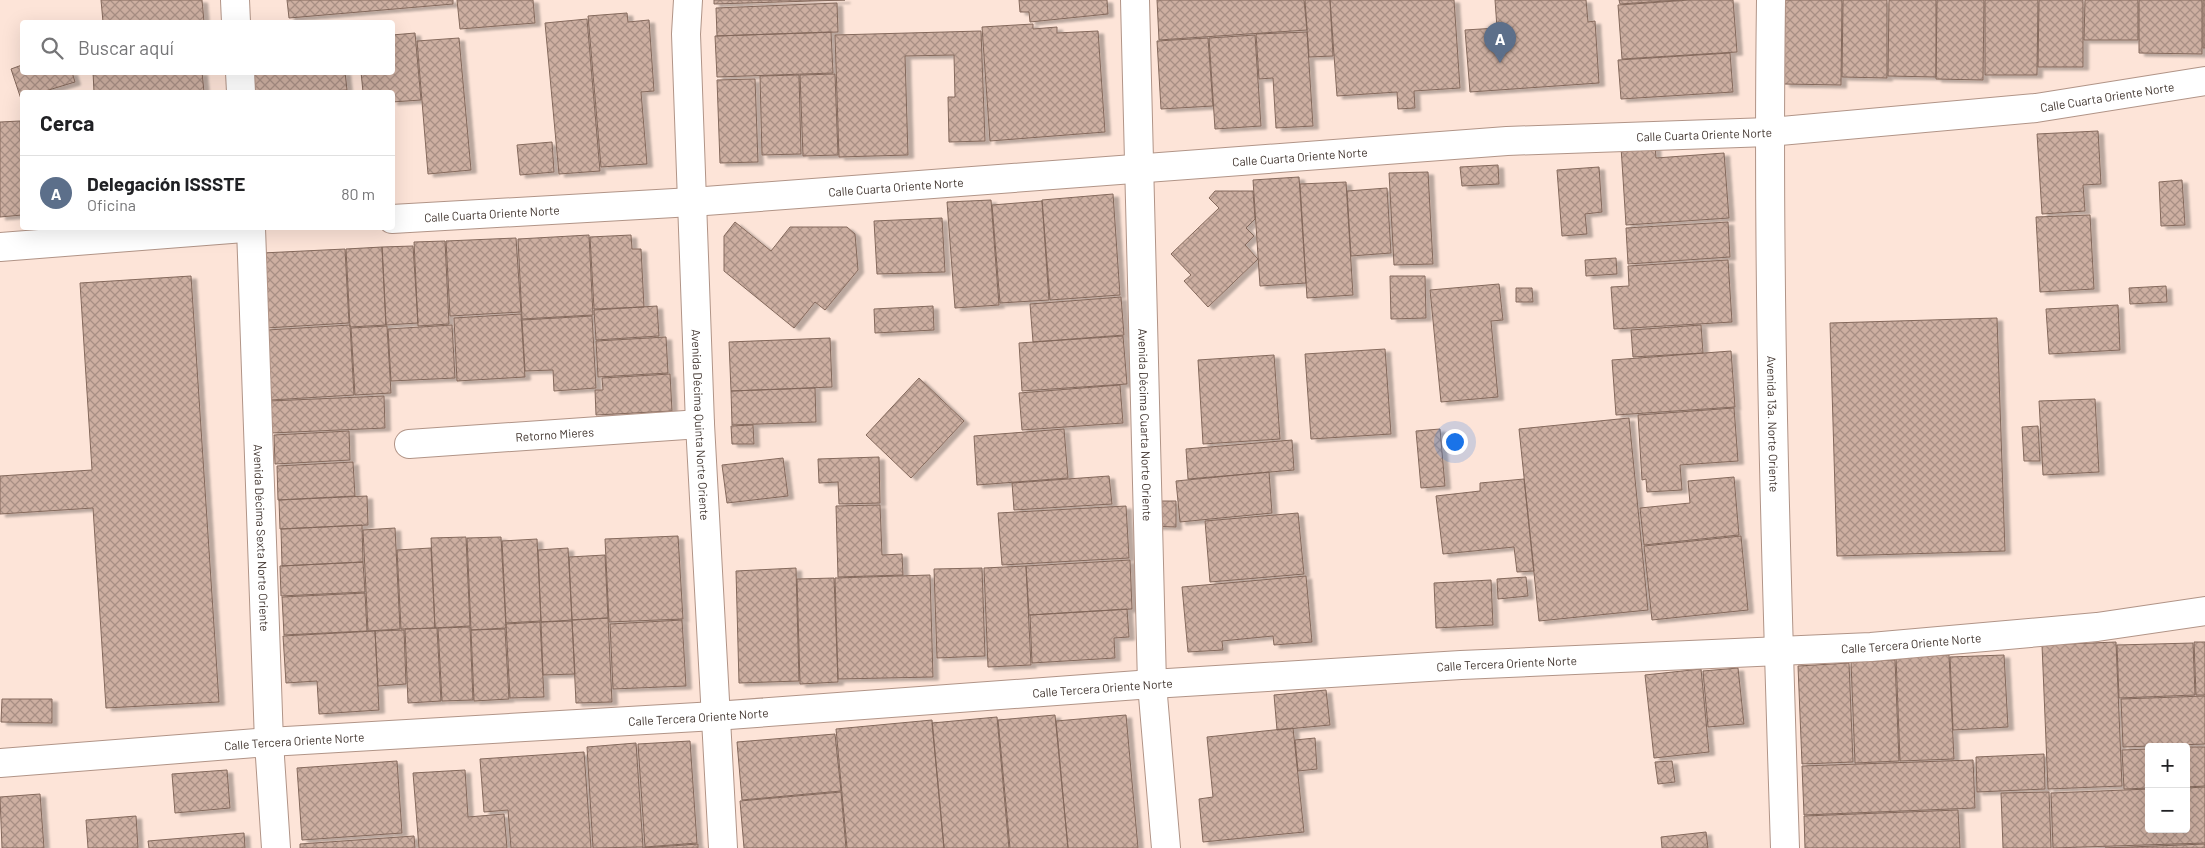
<!DOCTYPE html>
<html lang="es">
<head>
<meta charset="utf-8">
<style>
	body { margin:0; font-family:Barlow,sans-serif; background:#f6f6f6; color:#202124 }
	.controls { position:absolute; right:15px; bottom:15px; display:grid; overflow:hidden; border-radius:5px; box-shadow:0 5px 20px #0002 }
	.controls button { width:45px; height:45px; display:grid; place-items:center; padding:0; border:0; border-bottom:1px solid #e0e0e0; background:#fff; color:#202124; font:25px sans-serif }
	.you { position:absolute; left:1454px; top:441px; width:18px; height:18px; margin:-12px; border:4px solid #fff; border-radius:50%; background:#1a73e8; box-shadow:0 0 0 8px #1a73e833 }
	.badge { display:grid; place-items:center; width:32px; height:32px; border-radius:50%; background:#3b8388; color:#fff; font-size:16px; font-weight:700 }
	.pin { position:absolute; translate:-50% -41px; filter:drop-shadow(0 1px 2px #0008) }
	.pin::after { content:''; position:absolute; top:26px; width:18px; height:15px; background:inherit; clip-path:polygon(0 0,100% 0,50% 100%) }
	.list { margin:0; padding:0; list-style:none }
	h2 { display:flex; justify-content:space-between; align-items:center; height:65px; margin:0; padding:0 20px; font-size:21px }
	h2 small { font-size:16px; font-weight:400; color:#757577 }
	.list li { display:grid; grid-template-columns:32px 1fr auto; gap:15px; align-items:center; box-sizing:border-box; height:75px; padding:0 20px; border-top:1px solid #e0e0e0 }
	.list b { display:block; font-size:19px; white-space:nowrap }
	.list p { margin:0; font-size:16px; white-space:nowrap; color:#757577 }
	.list em { font-size:16px; font-style:normal; color:#757577 }
	.icon { flex:none; width:28px; height:28px; fill:none; stroke:currentColor; stroke-width:2; stroke-linecap:round; stroke-linejoin:round }
	.map { position:relative; flex:none; width:2205px; height:848px; overflow:hidden }
	.search { position:absolute; background:#fff; box-shadow:0 5px 20px #0002; left:20px; top:20px; width:375px; height:55px; display:flex; align-items:center; gap:12px; box-sizing:border-box; padding:0 18px; border-radius:5px; color:#757577; font-size:19px }
	.panel { position:absolute; background:#fff; box-shadow:0 5px 20px #0002; left:20px; top:90px; width:375px; height:140px; border-radius:5px }
	.map>svg:first-child { display:block }
	.building { fill:url(#building-cross-hatch); stroke:#84695c; filter:url(#shadow) }
	.lines { fill:none; stroke-linecap:round; stroke-linejoin:round }
	.minor-casing { stroke:#b19487; stroke-width:30 }
	.minor { stroke:#fff; stroke-width:28 }
	.labels { text-anchor:middle; dominant-baseline:central; stroke-width:4.5; stroke-linejoin:round; paint-order:stroke }
	.street-label { font-size:12px; fill:#433731; stroke:#fff }
</style>
</head>
<body>
<div class="map">
<svg width="2205" height="848" viewBox="0 0 2205 848">
	<defs>
		<pattern id="building-cross-hatch" width="8" height="8" patternUnits="userSpaceOnUse" patternTransform="scale(1.25)"><rect width="8" height="8" fill="#cdafa1"/><path d="M0 0l8 8M0 8l8-8" fill="none" stroke="#a88f84"/></pattern>
		<filter id="shadow"><feDropShadow dx="5.5" dy="3" stdDeviation="1" flood-color="#0004"/></filter>
	</defs>
	<rect width="100%" height="100%" fill="#fde4d8"/>
	<path class="building" d="M 101,0 L 202,0 L 204,22 L 103,22 Z
		M 287,0 L 453,0 L 453,4 L 289,18 Z
		M 457,0 L 533,0 L 535,23 L 460,29 Z
		M 714,0 L 845,0 L 714,4 Z
		M 1019,0 L 1107,0 L 1108,14 L 1030,22 L 1029,12 L 1020,12 Z
		M 1157,0 L 1304,0 L 1307,30 L 1159,40 Z
		M 1305,0 L 1330,0 L 1333,56 L 1309,57 Z
		M 1330,0 L 1454,0 L 1460,88 L 1414,91 L 1415,108 L 1398,109 L 1397,92 L 1337,96 Z
		M 1495,0 L 1586,0 L 1588,22 L 1595,21 L 1599,83 L 1470,92 L 1465,30 L 1497,28 Z
		M 1619,0 L 1681,0 L 1620,4 Z
		M 1690,0 L 1733,0 L 1737,52 L 1622,59 L 1618,5 Z
		M 1785,0 L 1842,0 L 1841,85 L 1784,84 Z
		M 1843,0 L 1887,0 L 1887,78 L 1842,77 Z
		M 1889,0 L 1936,0 L 1936,77 L 1888,76 Z
		M 1937,0 L 1984,0 L 1983,80 L 1936,79 Z
		M 1985,0 L 2038,0 L 2037,75 L 1985,75 Z
		M 2039,0 L 2083,0 L 2083,67 L 2038,67 Z
		M 2085,0 L 2138,0 L 2138,40 L 2084,40 Z
		M 2139,0 L 2202,0 L 2202,54 L 2139,53 Z
		M 2203,0 L 2205,0 L 2205,48 L 2203,48 Z
		M 837,3 L 838,32 L 717,36 L 716,8 Z
		M 627,13 L 628,22 L 649,20 L 654,91 L 641,92 L 647,164 L 601,167 L 588,16 Z
		M 587,19 L 600,171 L 559,174 L 545,23 Z
		M 1033,24 L 1033,29 L 1057,27 L 1057,33 L 1098,31 L 1105,132 L 990,141 L 982,27 Z
		M 981,31 L 985,141 L 949,142 L 948,97 L 955,97 L 954,55 L 905,56 L 908,155 L 839,157 L 835,35 Z
		M 831,32 L 833,73 L 717,77 L 715,36 Z
		M 1307,32 L 1313,126 L 1276,128 L 1273,78 L 1259,79 L 1256,34 Z
		M 415,33 L 421,100 L 392,102 L 392,92 L 363,92 L 361,72 L 392,72 L 392,35 Z
		M 1255,35 L 1261,126 L 1215,129 L 1209,38 Z
		M 459,38 L 471,170 L 428,174 L 417,41 Z
		M 1208,38 L 1213,106 L 1161,109 L 1157,41 Z
		M 1730,53 L 1733,92 L 1621,99 L 1618,60 Z
		M 22,65 L 22,72 L 72,72 L 75,82 L 42,92 L 22,92 L 21,99 L 11,69 Z
		M 93,72 L 202,72 L 204,92 L 94,92 Z
		M 250,72 L 345,72 L 347,90 L 310,92 L 252,92 Z
		M 835,74 L 838,155 L 803,156 L 800,75 Z
		M 799,75 L 801,154 L 762,155 L 760,76 Z
		M 755,79 L 758,162 L 720,163 L 717,80 Z
		M 20,121 L 22,215 L 0,217 L 0,122 Z
		M 2098,131 L 2101,184 L 2083,185 L 2085,211 L 2042,214 L 2037,134 Z
		M 552,142 L 554,172 L 520,175 L 517,145 Z
		M 1655,145 L 1656,158 L 1724,153 L 1729,218 L 1626,225 L 1621,147 Z
		M 1498,165 L 1499,184 L 1462,186 L 1460,167 Z
		M 1599,167 L 1602,212 L 1585,214 L 1587,234 L 1562,236 L 1557,170 Z
		M 1428,172 L 1433,264 L 1394,265 L 1389,173 Z
		M 1299,177 L 1306,283 L 1260,286 L 1253,180 Z
		M 2182,180 L 2185,225 L 2161,226 L 2159,182 Z
		M 1346,182 L 1353,295 L 1307,298 L 1300,184 Z
		M 1387,188 L 1391,253 L 1351,256 L 1347,191 Z
		M 1215,191 L 1253,191 L 1255,219 L 1246,228 L 1254,236 L 1245,245 L 1258,259 L 1208,307 L 1184,281 L 1191,275 L 1171,254 L 1219,208 L 1209,198 Z
		M 1113,194 L 1120,295 L 1050,300 L 1042,200 Z
		M 991,200 L 999,305 L 955,308 L 947,202 Z
		M 1042,201 L 1049,300 L 1000,303 L 992,205 Z
		M 2090,215 L 2094,289 L 2040,292 L 2036,217 Z
		M 942,218 L 945,272 L 877,274 L 874,221 Z
		M 735,222 L 771,251 L 790,227 L 847,227 L 855,234 L 858,270 L 825,310 L 815,302 L 794,328 L 724,271 L 724,236 Z
		M 1728,222 L 1730,257 L 1628,264 L 1626,228 Z
		M 589,235 L 593,315 L 522,319 L 518,239 Z
		M 631,235 L 632,249 L 641,249 L 644,307 L 594,309 L 590,237 Z
		M 516,238 L 521,312 L 450,316 L 446,241 Z
		M 445,241 L 449,324 L 418,326 L 414,242 Z
		M 413,246 L 418,323 L 386,325 L 382,247 Z
		M 382,247 L 386,325 L 350,327 L 346,249 Z
		M 345,249 L 349,323 L 266,328 L 262,253 Z
		M 1616,258 L 1617,274 L 1586,276 L 1585,260 Z
		M 1728,260 L 1732,322 L 1614,329 L 1611,287 L 1629,286 L 1628,266 Z
		M 191,276 L 219,702 L 106,708 L 93,508 L 0,514 L 0,476 L 92,470 L 80,283 Z
		M 1390,276 L 1425,276 L 1426,318 L 1391,319 Z
		M 1499,284 L 1503,320 L 1491,321 L 1498,397 L 1441,402 L 1430,290 Z
		M 2166,286 L 2167,302 L 2130,304 L 2129,288 Z
		M 1516,288 L 1532,288 L 1533,302 L 1516,302 Z
		M 1121,297 L 1124,335 L 1033,342 L 1030,304 Z
		M 2118,305 L 2120,350 L 2049,354 L 2046,309 Z
		M 657,306 L 659,336 L 596,340 L 594,310 Z
		M 933,306 L 934,330 L 875,333 L 874,309 Z
		M 521,314 L 525,377 L 457,381 L 454,318 Z
		M 592,316 L 596,388 L 554,391 L 553,370 L 525,371 L 522,320 Z
		M 1997,318 L 2005,551 L 1837,556 L 1830,323 Z
		M 350,325 L 354,395 L 271,400 L 267,330 Z
		M 452,325 L 455,378 L 391,381 L 388,329 Z
		M 1701,325 L 1703,353 L 1633,357 L 1631,330 Z
		M 387,326 L 391,393 L 355,395 L 351,328 Z
		M 1123,336 L 1127,384 L 1022,391 L 1019,343 Z
		M 666,337 L 668,373 L 598,377 L 596,341 Z
		M 830,338 L 832,387 L 731,391 L 729,342 Z
		M 1385,349 L 1391,434 L 1311,439 L 1305,354 Z
		M 1731,351 L 1735,407 L 1616,415 L 1612,360 Z
		M 1274,355 L 1280,439 L 1203,444 L 1198,360 Z
		M 670,374 L 672,411 L 596,415 L 595,390 L 603,390 L 602,378 Z
		M 919,378 L 964,421 L 911,478 L 866,435 Z
		M 1120,385 L 1123,423 L 1022,430 L 1019,393 Z
		M 815,388 L 816,422 L 732,425 L 731,391 Z
		M 384,396 L 385,428 L 271,433 L 269,401 Z
		M 2095,399 L 2099,472 L 2043,475 L 2039,401 Z
		M 1734,408 L 1738,461 L 1680,465 L 1682,490 L 1647,492 L 1646,479 L 1642,480 L 1638,415 Z
		M 1629,418 L 1648,610 L 1539,621 L 1519,429 Z
		M 753,425 L 754,444 L 732,444 L 731,426 Z
		M 2038,426 L 2040,461 L 2024,461 L 2022,427 Z
		M 1064,429 L 1068,478 L 977,485 L 974,436 Z
		M 1440,429 L 1445,486 L 1421,488 L 1416,431 Z
		M 349,431 L 350,460 L 275,464 L 274,435 Z
		M 1292,440 L 1294,470 L 1188,479 L 1186,449 Z
		M 879,457 L 880,503 L 839,504 L 838,482 L 819,483 L 818,459 Z
		M 783,458 L 788,496 L 727,503 L 722,465 Z
		M 353,462 L 355,496 L 278,500 L 277,466 Z
		M 1269,472 L 1272,513 L 1180,522 L 1176,481 Z
		M 1109,476 L 1112,504 L 1014,510 L 1012,483 Z
		M 1734,477 L 1739,535 L 1644,545 L 1640,508 L 1690,503 L 1688,481 Z
		M 1524,479 L 1534,571 L 1517,572 L 1514,547 L 1443,554 L 1436,496 L 1480,491 L 1480,483 Z
		M 367,496 L 368,525 L 280,529 L 279,500 Z
		M 1149,501 L 1176,501 L 1176,527 L 1148,526 Z
		M 880,505 L 882,555 L 902,554 L 903,575 L 838,577 L 836,506 Z
		M 1126,506 L 1129,558 L 1002,565 L 998,513 Z
		M 1298,513 L 1304,574 L 1210,582 L 1205,521 Z
		M 362,525 L 363,562 L 282,566 L 281,529 Z
		M 395,528 L 400,629 L 368,631 L 363,530 Z
		M 678,536 L 683,619 L 609,622 L 605,539 Z
		M 1741,536 L 1748,610 L 1652,620 L 1644,546 Z
		M 466,537 L 470,626 L 435,628 L 431,538 Z
		M 501,537 L 506,628 L 471,630 L 467,538 Z
		M 537,539 L 541,621 L 506,623 L 502,541 Z
		M 431,548 L 435,628 L 401,629 L 397,550 Z
		M 568,548 L 572,620 L 541,622 L 538,550 Z
		M 605,555 L 608,618 L 572,620 L 569,557 Z
		M 1130,560 L 1132,609 L 1029,615 L 1026,566 Z
		M 363,562 L 365,592 L 281,596 L 280,566 Z
		M 1026,566 L 1031,665 L 988,667 L 984,568 Z
		M 796,568 L 799,681 L 739,683 L 736,571 Z
		M 982,568 L 985,656 L 937,658 L 934,569 Z
		M 930,575 L 933,677 L 838,679 L 835,578 Z
		M 1306,576 L 1312,642 L 1274,645 L 1273,636 L 1222,641 L 1223,650 L 1188,652 L 1182,587 Z
		M 1526,577 L 1528,596 L 1498,599 L 1497,579 Z
		M 834,578 L 838,682 L 800,684 L 797,579 Z
		M 1491,580 L 1493,625 L 1436,628 L 1434,583 Z
		M 365,593 L 367,631 L 284,635 L 282,597 Z
		M 1127,609 L 1129,637 L 1114,638 L 1115,658 L 1032,663 L 1030,615 Z
		M 608,618 L 612,702 L 576,703 L 572,620 Z
		M 682,620 L 686,686 L 613,689 L 610,624 Z
		M 572,621 L 575,674 L 543,675 L 541,622 Z
		M 540,622 L 544,697 L 510,698 L 506,624 Z
		M 470,627 L 473,700 L 442,701 L 438,628 Z
		M 437,628 L 441,701 L 408,703 L 405,629 Z
		M 505,629 L 509,699 L 474,701 L 471,630 Z
		M 404,630 L 406,684 L 378,686 L 375,631 Z
		M 375,631 L 379,710 L 319,714 L 317,681 L 286,683 L 283,636 Z
		M 2116,642 L 2122,786 L 2048,789 L 2042,645 Z
		M 2194,642 L 2205,642 L 2205,695 L 2196,695 Z
		M 2193,643 L 2195,695 L 2119,698 L 2117,645 Z
		M 1949,655 L 1954,759 L 1900,761 L 1896,657 Z
		M 2004,655 L 2008,727 L 1953,730 L 1950,657 Z
		M 1895,660 L 1899,761 L 1855,763 L 1851,662 Z
		M 1849,663 L 1853,762 L 1802,764 L 1798,666 Z
		M 1738,668 L 1744,724 L 1708,727 L 1703,671 Z
		M 1701,669 L 1709,752 L 1654,758 L 1645,675 Z
		M 1326,690 L 1330,725 L 1277,730 L 1274,695 Z
		M 2205,696 L 2205,744 L 2123,747 L 2121,699 Z
		M 2,699 L 52,699 L 52,723 L 1,722 Z
		M 1055,715 L 1068,848 L 1010,848 L 998,720 Z
		M 1126,715 L 1138,848 L 1068,848 L 1056,721 Z
		M 997,717 L 1009,848 L 944,848 L 932,723 Z
		M 932,720 L 944,848 L 847,848 L 836,729 Z
		M 1293,728 L 1304,832 L 1203,842 L 1199,799 L 1213,797 L 1207,737 Z
		M 835,734 L 841,791 L 742,800 L 737,742 Z
		M 1315,738 L 1317,769 L 1298,771 L 1295,740 Z
		M 690,741 L 697,843 L 645,847 L 638,744 Z
		M 636,743 L 643,847 L 593,848 L 587,747 Z
		M 2186,747 L 2205,747 L 2205,786 L 2186,787 Z
		M 2149,749 L 2149,788 L 2124,789 L 2122,750 Z
		M 584,752 L 591,848 L 511,848 L 508,810 L 484,812 L 480,759 Z
		M 2044,754 L 2045,789 L 1977,792 L 1976,757 Z
		M 1973,760 L 1975,808 L 1804,815 L 1802,766 Z
		M 397,761 L 402,833 L 302,840 L 297,768 Z
		M 1672,761 L 1675,782 L 1658,784 L 1655,762 Z
		M 227,770 L 230,808 L 175,813 L 172,774 Z
		M 465,770 L 468,817 L 504,814 L 507,848 L 419,848 L 413,773 Z
		M 2205,787 L 2205,843 L 2053,848 L 2051,793 L 2149,789 L 2149,829 L 2186,829 L 2186,788 Z
		M 841,792 L 846,848 L 744,848 L 740,801 Z
		M 2049,792 L 2051,848 L 2003,848 L 2001,793 Z
		M 40,794 L 44,848 L 2,848 L 0,797 Z
		M 1958,810 L 1960,848 L 1805,848 L 1804,816 Z
		M 136,816 L 138,848 L 88,848 L 86,820 Z
		M 1706,832 L 1708,848 L 1662,848 L 1661,837 Z
		M 244,833 L 245,848 L 149,848 L 148,841 Z
		M 414,836 L 415,848 L 300,848 L 300,844 Z
		M 698,844 L 698,848 L 642,848 Z
		M 2205,844 L 2205,848 L 2105,848 Z"/>
	<g class="lines">
		<g class="minor-casing">
			<g id="minor">
				<path d="M 235,0 L 236,22"/>
				<path id="s1" d="M 688,0 L 686,34 L 700,424 L 723,848"/>
				<path id="s2" d="M 1135,0 L 1152,684 L 1166,848"/>
				<path id="s3" d="M 1771,0 C 1767,283 1776,566 1785,848"/>
				<path d="M 240,72 L 241,92"/>
				<path id="s4" d="M 392,219 L 692,202 L 1507,141 L 1769,132 L 2036,108 L 2205,81"/>
				<path id="s5" d="M 251,228 L 269,742 L 276,848"/>
				<path d="M 0,247 L 244,228"/>
				<path id="s6" d="M 409,444 L 700,424"/>
				<path id="s7" d="M 0,763 L 269,742 L 715,716 L 1152,684 L 1461,665 L 1871,647 L 2097,627 L 2205,611"/>
			</g>
		</g>
		<use href="#minor" class="minor"/>
	</g>
	<g class="labels">
		<g class="street-label">
			<text stroke="none"><textPath href="#s4" startOffset="1720">Calle Cuarta Oriente Norte</textPath></text>
			<text stroke="none"><textPath href="#s4" startOffset="1315">Calle Cuarta Oriente Norte</textPath></text>
			<text stroke="none"><textPath href="#s4" startOffset="910">Calle Cuarta Oriente Norte</textPath></text>
			<text stroke="none"><textPath href="#s4" startOffset="505">Calle Cuarta Oriente Norte</textPath></text>
			<text stroke="none"><textPath href="#s4" startOffset="100">Calle Cuarta Oriente Norte</textPath></text>
			<text stroke="none"><textPath href="#s1" startOffset="425">Avenida Décima Quinta Norte Oriente</textPath></text>
			<text stroke="none"><textPath href="#s2" startOffset="425">Avenida Décima Cuarta Norte Oriente</textPath></text>
			<text stroke="none"><textPath href="#s3" startOffset="424">Avenida 13a. Norte Oriente</textPath></text>
			<text stroke="none"><textPath href="#s6" startOffset="146">Retorno Mieres</textPath></text>
			<text stroke="none"><textPath href="#s5" startOffset="310">Avenida Décima Sexta Norte Oriente</textPath></text>
			<text stroke="none"><textPath href="#s7" startOffset="1915">Calle Tercera Oriente Norte</textPath></text>
			<text stroke="none"><textPath href="#s7" startOffset="1510">Calle Tercera Oriente Norte</textPath></text>
			<text stroke="none"><textPath href="#s7" startOffset="1105">Calle Tercera Oriente Norte</textPath></text>
			<text stroke="none"><textPath href="#s7" startOffset="700">Calle Tercera Oriente Norte</textPath></text>
			<text stroke="none"><textPath href="#s7" startOffset="295">Calle Tercera Oriente Norte</textPath></text>
		</g>
	</g>
</svg>
<div class="controls">
<button>+</button>
<button>−</button>
</div>
<div class="you"></div>
<div class="pin badge" style="left:1500px;top:63px;background:#5c6f8a">A</div>
<div class="search"><svg class="icon" aria-label="search" viewBox="0 0 24 24"><circle cx="10" cy="10" r="6"/><path d="M15 15l6 6"/></svg>Buscar aquí</div>
<section class="panel">
<h2>Cerca<small></small></h2>
<ul class="list">
<li><span class="badge" style="background:#5c6f8a">A</span><div><b>Delegación ISSSTE</b><p>Oficina</p></div><em>80 m</em></li>
</ul>
</section>
</div>
</body>
</html>
